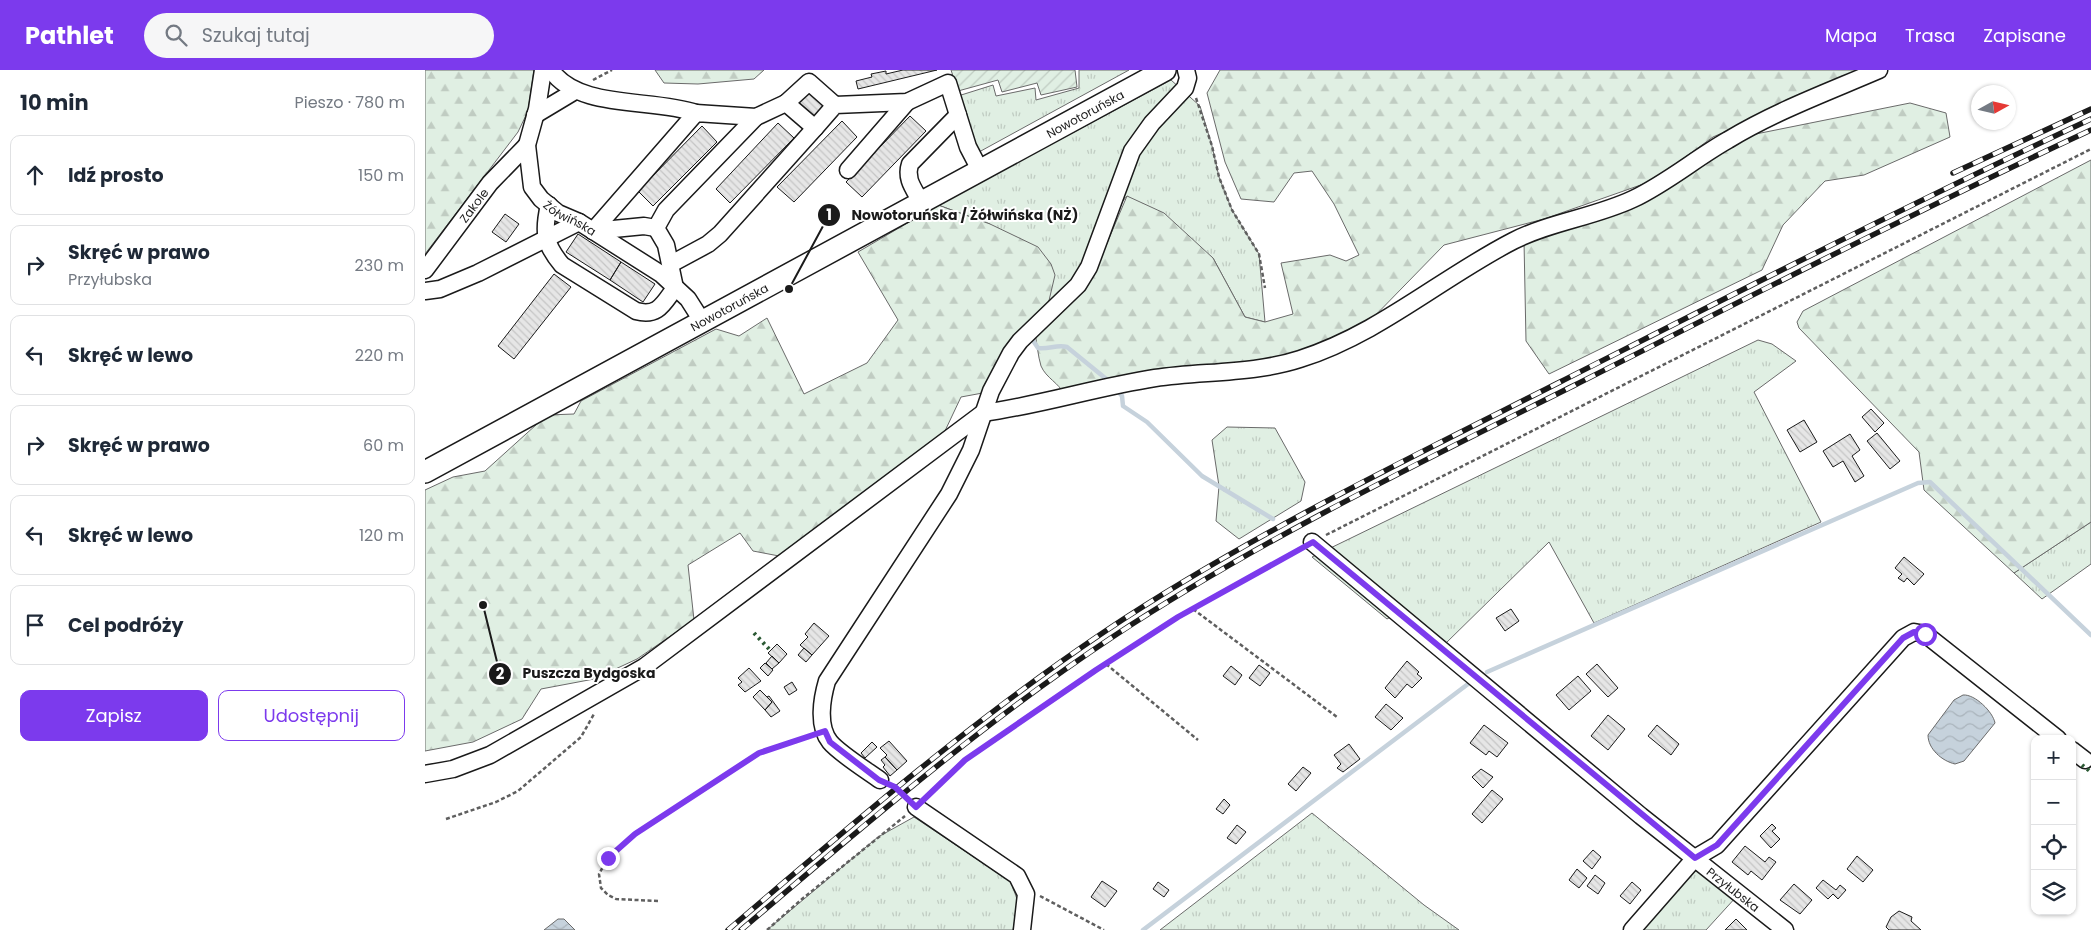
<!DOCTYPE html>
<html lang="pl">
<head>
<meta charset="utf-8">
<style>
	body { margin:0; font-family:Poppins,sans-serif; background:#f6f6f7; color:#1f2937 }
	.controls { position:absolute; right:15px; bottom:15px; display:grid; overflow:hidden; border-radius:10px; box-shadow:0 1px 4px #0004 }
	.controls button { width:45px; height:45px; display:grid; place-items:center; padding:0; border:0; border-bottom:1px solid #e0e1e3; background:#fff; color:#1f2937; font:25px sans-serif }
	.compass { position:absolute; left:1546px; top:15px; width:45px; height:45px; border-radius:50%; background:#fff; box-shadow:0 1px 4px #0004; rotate:82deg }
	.stop { position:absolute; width:15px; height:15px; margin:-11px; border:4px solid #7c3aed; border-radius:50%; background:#fff }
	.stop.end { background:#7c3aed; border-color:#fff; box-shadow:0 1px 5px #0008 }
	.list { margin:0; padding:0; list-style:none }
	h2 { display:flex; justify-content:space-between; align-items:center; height:65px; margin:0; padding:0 20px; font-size:21px }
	h2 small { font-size:16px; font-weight:400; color:#747a83 }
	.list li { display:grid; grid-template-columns:32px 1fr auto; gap:15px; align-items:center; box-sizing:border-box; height:80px; margin:0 10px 10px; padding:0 10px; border:1px solid #e0e1e3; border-radius:10px }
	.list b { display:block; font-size:19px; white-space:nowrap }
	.list p { margin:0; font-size:16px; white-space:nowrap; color:#747a83 }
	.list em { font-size:16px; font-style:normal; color:#747a83 }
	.actions { display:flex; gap:10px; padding:15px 20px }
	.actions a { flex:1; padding:11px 0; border:1px solid #7c3aed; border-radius:10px; text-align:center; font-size:18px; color:#7c3aed }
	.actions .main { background:#7c3aed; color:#fff }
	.icon { flex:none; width:28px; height:28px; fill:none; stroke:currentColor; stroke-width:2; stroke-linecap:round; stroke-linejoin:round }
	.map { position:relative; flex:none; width:1666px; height:860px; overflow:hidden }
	header { display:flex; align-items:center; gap:30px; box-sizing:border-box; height:70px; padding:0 25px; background:#7c3aed; color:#fff }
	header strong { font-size:24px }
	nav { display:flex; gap:28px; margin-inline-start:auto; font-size:18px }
	.search { width:350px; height:45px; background:#f6f6f7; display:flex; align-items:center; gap:12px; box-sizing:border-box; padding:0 18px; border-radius:28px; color:#747a83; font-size:19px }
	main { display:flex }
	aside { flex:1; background:#fff }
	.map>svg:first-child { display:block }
	.grass { fill:url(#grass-tufts); stroke:#6a6a6a }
	.forest { fill:url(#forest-firs); stroke:#6a6a6a }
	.garden { fill:url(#garden-furrows); stroke:#6a6a6a }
	.water { fill:url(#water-waves); stroke:#6a6a6a }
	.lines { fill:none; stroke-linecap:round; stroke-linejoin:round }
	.stream { stroke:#c6d2dc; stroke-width:4.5 }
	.building { fill:url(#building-back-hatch); stroke:#1a1a1a }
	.minor-casing { stroke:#1a1a1a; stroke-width:19 }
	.major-casing { stroke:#1a1a1a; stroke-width:24 }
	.path { stroke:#5f5f5f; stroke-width:2.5; stroke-dasharray:4 2.5; stroke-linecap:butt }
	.minor { stroke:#fff; stroke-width:16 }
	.major { stroke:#fff; stroke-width:21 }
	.rail-casing { stroke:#1a1a1a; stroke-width:5.5 }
	.rail { stroke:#fff; stroke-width:4; stroke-dasharray:11; stroke-linecap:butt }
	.hedge { stroke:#2b5a34; stroke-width:4; stroke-dasharray:2.5 4; stroke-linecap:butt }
	.route { stroke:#7c3aed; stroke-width:6 }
	.labels { text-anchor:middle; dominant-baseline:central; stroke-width:4; stroke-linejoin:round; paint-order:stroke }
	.street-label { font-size:12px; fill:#1a1a1a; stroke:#fff }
	.leader { fill:none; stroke:#1a1a1a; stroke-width:2 }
	.callout-dot { fill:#1a1a1a; stroke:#fff; stroke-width:2 }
	.mark-label { font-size:15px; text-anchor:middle; font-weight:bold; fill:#fff }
	.callout-label { font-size:14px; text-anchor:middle; font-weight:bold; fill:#1a1a1a; stroke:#fff; stroke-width:4; stroke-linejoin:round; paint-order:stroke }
</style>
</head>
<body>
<header>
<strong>Pathlet</strong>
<div class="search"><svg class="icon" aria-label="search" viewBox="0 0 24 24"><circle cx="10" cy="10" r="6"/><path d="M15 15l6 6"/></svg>Szukaj tutaj</div>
<nav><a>Mapa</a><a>Trasa</a><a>Zapisane</a></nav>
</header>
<main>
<aside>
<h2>10 min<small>Pieszo · 780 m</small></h2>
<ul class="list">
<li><svg class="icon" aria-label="ahead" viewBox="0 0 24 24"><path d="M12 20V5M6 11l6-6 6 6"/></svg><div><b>Idź prosto</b></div><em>150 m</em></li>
<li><svg class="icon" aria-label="right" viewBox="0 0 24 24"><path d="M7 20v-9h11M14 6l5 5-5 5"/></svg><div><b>Skręć w prawo</b><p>Przyłubska</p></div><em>230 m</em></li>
<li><svg class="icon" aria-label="left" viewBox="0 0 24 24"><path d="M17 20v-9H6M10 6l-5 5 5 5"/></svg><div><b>Skręć w lewo</b></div><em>220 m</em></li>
<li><svg class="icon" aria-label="right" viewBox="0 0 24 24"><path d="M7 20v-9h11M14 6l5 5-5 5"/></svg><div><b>Skręć w prawo</b></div><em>60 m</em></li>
<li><svg class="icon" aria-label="left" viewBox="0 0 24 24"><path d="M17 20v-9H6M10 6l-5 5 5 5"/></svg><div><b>Skręć w lewo</b></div><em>120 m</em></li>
<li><svg class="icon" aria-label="arrive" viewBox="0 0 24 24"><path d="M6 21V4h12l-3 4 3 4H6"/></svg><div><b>Cel podróży</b></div></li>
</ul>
<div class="actions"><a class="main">Zapisz</a><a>Udostępnij</a></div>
</aside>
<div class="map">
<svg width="1666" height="860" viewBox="0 0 1666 860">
	<defs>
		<pattern id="grass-tufts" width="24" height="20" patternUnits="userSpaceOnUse" patternTransform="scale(1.25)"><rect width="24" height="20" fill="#e0efe3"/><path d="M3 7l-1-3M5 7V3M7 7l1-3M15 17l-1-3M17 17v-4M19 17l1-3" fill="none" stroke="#c0ccc2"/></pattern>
		<pattern id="forest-firs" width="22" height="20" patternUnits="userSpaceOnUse" patternTransform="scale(1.25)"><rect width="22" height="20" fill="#e0efe3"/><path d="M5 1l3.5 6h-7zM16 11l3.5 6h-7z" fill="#c0ccc2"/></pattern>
		<pattern id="garden-furrows" width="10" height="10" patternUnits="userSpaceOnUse" patternTransform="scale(1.25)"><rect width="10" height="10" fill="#e0efe3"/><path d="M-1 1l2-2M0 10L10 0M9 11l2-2" fill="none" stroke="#c0ccc2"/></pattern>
		<pattern id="water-waves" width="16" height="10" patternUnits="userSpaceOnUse" patternTransform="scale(1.25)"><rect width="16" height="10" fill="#c6d2dc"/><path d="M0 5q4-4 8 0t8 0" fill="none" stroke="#aab4bc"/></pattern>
		<pattern id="building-back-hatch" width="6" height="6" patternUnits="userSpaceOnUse" patternTransform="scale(1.25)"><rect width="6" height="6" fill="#e6e6e6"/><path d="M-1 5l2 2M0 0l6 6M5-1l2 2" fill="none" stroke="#c5c5c5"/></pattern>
	</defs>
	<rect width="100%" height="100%" fill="#fff"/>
	<path class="grass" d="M 654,0 L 704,0 L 554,82 L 533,26 L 568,15 L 571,26 L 610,18 L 611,30 L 654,18 Z
		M 746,10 L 775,36 L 787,76 L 794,107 L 807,140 L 834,184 L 840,252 L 820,247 L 788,188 L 702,126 L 683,149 L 674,174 L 627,241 L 565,154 L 513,135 Z
		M 1333,270 L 1347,274 L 1371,291 L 1329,322 L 1396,452 L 1169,553 L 1124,472 L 1020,574 L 978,540 L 962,549 L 887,487 Z
		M 802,357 L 850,358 L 880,412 L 876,431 L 814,469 L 791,451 L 794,416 L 787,370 Z
		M 1666,452 L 1666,494 L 1617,529 L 1589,503 Z
		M 887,743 L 999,835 L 1034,860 L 735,860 Z
		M 489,747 L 586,812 L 593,832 L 588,860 L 342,860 L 453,767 Z
		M 1265,789 L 1312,826 L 1281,860 L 1205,860 Z"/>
	<path class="forest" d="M 0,0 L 109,0 L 103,41 L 93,62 L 0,184 Z
		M 230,0 L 339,0 L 329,9 L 273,14 L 239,13 Z
		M 795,0 L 1440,0 L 1288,67 L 1227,111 L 1119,149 L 1019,175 L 940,256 L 871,288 L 639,324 C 634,313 621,308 616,296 C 613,286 612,274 610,263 L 671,199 L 702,126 L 739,143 L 788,188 L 820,247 L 840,252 L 868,244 L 856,193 L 905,185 L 921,191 L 934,185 L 909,134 L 887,101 L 869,103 L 849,132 L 816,129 L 800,92 L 782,23 Z
		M 1485,33 L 1521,43 L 1525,67 L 1439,105 L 1400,111 L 1358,155 L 1337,200 L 1124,304 L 1101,271 L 1099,171 L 1181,145 L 1301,70 Z
		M 1666,90 L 1666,452 L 1589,503 L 1499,420 L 1494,382 L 1374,258 L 1372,252 L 1378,241 Z
		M 513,135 L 565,154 L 613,177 L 626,194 L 630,205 L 622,239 L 563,322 L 536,327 L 519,363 L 354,486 L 328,481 L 315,463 L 263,495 L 269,550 L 212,589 L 169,609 L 116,619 L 97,649 L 48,672 L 0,681 L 0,420 L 28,407 L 60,401 L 122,345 L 149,344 L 156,331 L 291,259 L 314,266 L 342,248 L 379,324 L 442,293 L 473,250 L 433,182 Z"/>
	<path class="garden" d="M 526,0 L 650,0 L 652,17 L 616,25 L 612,13 L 577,22 L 573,10 L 533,21 Z"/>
	<path class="water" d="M 1538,625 C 1550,624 1568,642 1570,653 L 1539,691 L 1530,694 C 1517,691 1503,679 1503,665 L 1529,630 Z
		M 133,849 L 139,849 L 150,860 L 119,860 Z"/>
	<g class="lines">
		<path class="stream" d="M 605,266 L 613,278 C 623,280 632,274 642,277 L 685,312
			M 692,320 L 697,326 L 698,336 L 722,352 L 777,406 L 848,449
			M 1062,602 L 1493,413 L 1505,412 L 1666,565
			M 718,860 L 1043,614"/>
	</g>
	<path class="building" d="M 478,0 L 512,0 L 433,19 L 431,11 L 447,7 L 446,4 L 461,1 L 461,4 Z
		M 385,20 L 401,35 L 389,47 L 373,32 Z
		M 485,46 L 501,61 L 437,127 L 421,112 Z
		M 417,51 L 432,67 L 369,132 L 352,117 Z
		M 353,53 L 369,68 L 305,133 L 291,119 Z
		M 277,56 L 292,72 L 228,136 L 213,121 Z
		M 80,144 L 94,154 L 81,172 L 67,162 Z
		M 153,164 L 196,192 L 185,210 L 141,182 Z
		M 196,192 L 230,214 L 218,232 L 185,210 Z
		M 129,204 L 146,217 L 89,289 L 73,276 Z
		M 1446,339 L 1459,353 L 1450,362 L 1437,347 Z
		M 1379,350 L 1392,372 L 1375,382 L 1362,360 Z
		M 1452,363 L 1475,391 L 1465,399 L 1442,371 Z
		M 1425,364 L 1435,380 L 1427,386 L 1439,406 L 1430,412 L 1418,391 L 1408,397 L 1398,381 Z
		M 1479,487 L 1499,504 L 1489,515 L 1482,508 L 1479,512 L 1473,508 L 1477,504 L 1470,498 Z
		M 1086,539 L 1094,551 L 1080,561 L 1071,548 Z
		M 389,553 L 404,566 L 387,585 L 375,575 L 383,567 L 380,564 Z
		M 352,574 L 362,584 L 354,593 L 343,583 Z
		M 379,578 L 387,585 L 381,592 L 373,585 Z
		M 347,586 L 354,593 L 347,599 L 341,593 Z
		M 982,591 L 994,602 L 992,604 L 997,608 L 987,618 L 982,614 L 970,628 L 960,618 Z
		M 340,593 L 348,600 L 343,606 L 335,598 Z
		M 1172,594 L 1193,618 L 1183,627 L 1161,604 Z
		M 834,595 L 845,603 L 835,616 L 824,608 Z
		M 806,596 L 817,605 L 810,615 L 798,606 Z
		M 324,598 L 336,611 L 320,622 L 313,615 L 317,612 L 313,608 Z
		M 1153,606 L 1166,621 L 1144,640 L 1131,625 Z
		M 367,612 L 372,620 L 364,625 L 359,617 Z
		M 335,620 L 347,632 L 340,640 L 328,627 Z
		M 344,626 L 355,641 L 346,647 L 340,640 L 347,632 L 342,627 Z
		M 961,634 L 978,648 L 966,660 L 950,647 Z
		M 1183,645 L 1200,659 L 1183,680 L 1166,666 Z
		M 1059,655 L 1083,673 L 1072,687 L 1064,681 L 1061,685 L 1045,673 Z
		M 1232,655 L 1254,674 L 1246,685 L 1223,666 Z
		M 464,671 L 482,691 L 472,700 L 460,687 L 462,685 L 455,678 Z
		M 447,672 L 452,677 L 440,688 L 436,683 Z
		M 924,674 L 935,689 L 918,702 L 912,698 L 916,694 L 909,685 Z
		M 460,687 L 472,700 L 465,706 L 458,697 L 460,695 L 456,690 Z
		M 878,697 L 886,703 L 871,721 L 863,714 Z
		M 1056,699 L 1068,707 L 1058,718 L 1047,707 Z
		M 1067,720 L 1078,729 L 1057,753 L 1047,744 Z
		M 799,729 L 805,735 L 798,744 L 791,739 Z
		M 1347,754 L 1351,758 L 1347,761 L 1355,769 L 1346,778 L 1335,766 Z
		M 812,755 L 821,762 L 811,774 L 802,768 Z
		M 1320,776 L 1340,792 L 1344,787 L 1351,792 L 1337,810 L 1326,801 L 1323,805 L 1307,792 Z
		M 1168,780 L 1176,787 L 1167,799 L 1158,791 Z
		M 1432,786 L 1448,800 L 1438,812 L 1422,799 Z
		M 1152,799 L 1162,808 L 1154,818 L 1144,810 Z
		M 1170,805 L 1180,813 L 1173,824 L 1162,816 Z
		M 1398,810 L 1411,820 L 1415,815 L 1421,820 L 1413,829 L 1408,824 L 1403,829 L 1391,818 Z
		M 677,811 L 692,821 L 680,837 L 666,827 Z
		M 733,812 L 744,820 L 739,827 L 728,819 Z
		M 1207,812 L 1216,820 L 1205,834 L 1195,826 Z
		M 1369,814 L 1387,830 L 1375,844 L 1355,830 Z
		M 1474,841 L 1487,847 L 1486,851 L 1496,860 L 1464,860 L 1461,857 L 1466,847 Z
		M 1311,849 L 1322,860 L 1300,860 Z"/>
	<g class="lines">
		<g class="minor-casing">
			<g id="minor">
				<path id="s1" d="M 118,0 L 112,39 L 102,75 L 107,117 L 116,129 L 133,143 L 154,152 L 236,204 L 263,229 L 277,251"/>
				<path d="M 126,0 C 153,40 228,28 271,43"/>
				<path d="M 361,33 L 384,12 L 410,35"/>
				<path d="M 110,45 L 150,21"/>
				<path d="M 423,100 L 482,32"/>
				<path d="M 496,132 C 489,119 480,109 485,94 L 533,45"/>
				<path d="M 124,135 C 118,161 119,174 137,195 L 211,241 C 233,247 238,234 250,218 L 241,175 L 231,158 L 241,140 L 331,47"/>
				<path d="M 168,161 L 271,43 L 331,47 L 361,33 L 390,58 L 410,35 L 482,32 L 523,13 L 543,77 L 555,100"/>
				<path d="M 168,161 L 219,156 L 231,158"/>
				<path d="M 246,194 L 283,174 L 295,164 L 390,58"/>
				<path id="s2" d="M 0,200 L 65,113 L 102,75"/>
				<path d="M 0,221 L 15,219 L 53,203 L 154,152"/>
				<path id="s3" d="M 887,472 L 1216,746 L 1360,860"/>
				<path d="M 1647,680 L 1660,690"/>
				<path d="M 0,704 L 28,699 L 65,685 L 219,597 L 558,343 C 616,335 672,317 730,308 C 778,301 829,304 875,289 C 954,264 1016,208 1088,171 C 1125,152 1170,147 1208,129 C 1242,113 1271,88 1303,70 C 1351,41 1403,22 1454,0"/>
				<path d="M 455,710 C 441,700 414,683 405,672 C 392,656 397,628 402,611 L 524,424 L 546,380 L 566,321 L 586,283 L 595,271 L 653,215 L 664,197 L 707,81 L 727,53 L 760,18 L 763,8 L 761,0"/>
				<path d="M 491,737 L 592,806 L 601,824 L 597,860"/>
				<path d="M 1207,860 L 1270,788 L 1292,775 L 1478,568 L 1489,562 L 1500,564 L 1633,669"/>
			</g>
		</g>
		<g class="major-casing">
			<g id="major">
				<path id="s4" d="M 0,402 L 740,0"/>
			</g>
		</g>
		<path class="path" d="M 168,10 L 187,0
			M 771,28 L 787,76 L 794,107 L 807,140 L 834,184 L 840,218
			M 901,465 L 1666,79
			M 768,539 L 912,647
			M 681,594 L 773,670
			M 469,717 L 479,727
			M 503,726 L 540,690 L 671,600 L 753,547 L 874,480
			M 21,749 L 71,732 L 93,721 L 156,667 L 169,644
			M 615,826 L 679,860
			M 233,831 L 191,829 L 183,825 L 176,818 L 174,804 L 183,788 L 210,764 L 333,683 L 386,665
			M 342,860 L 377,829 L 480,746"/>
		<use href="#minor" class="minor"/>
		<use href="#major" class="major"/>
		<g class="rail-casing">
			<path id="rail" d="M 1528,103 L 1666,39
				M 303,860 C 425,756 545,652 679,562 C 823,466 981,390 1135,312 C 1311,223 1487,133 1666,49
				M 316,860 C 437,757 556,654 689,566 C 835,470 992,394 1148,316 C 1320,229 1491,141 1666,60"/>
		</g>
		<use href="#rail" class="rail"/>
		<path class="hedge" d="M 329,563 L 344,579
			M 1657,695 L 1666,702"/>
	</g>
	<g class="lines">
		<path class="route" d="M 183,788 L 210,764 L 334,683 L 400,661 L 405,672 L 454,710 L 470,717 L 491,737 L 540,690 L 671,600 L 753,547 L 888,472 L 1270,788 L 1292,775 L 1478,568 L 1489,562 L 1500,564"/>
	</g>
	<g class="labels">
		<g class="street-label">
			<text stroke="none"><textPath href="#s4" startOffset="751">Nowotoruńska</textPath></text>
			<text stroke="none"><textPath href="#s2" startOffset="81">Zakole</textPath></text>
			<text stroke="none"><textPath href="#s1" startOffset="169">Żółwińska</textPath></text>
			<text stroke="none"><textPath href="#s4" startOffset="346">Nowotoruńska</textPath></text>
			<text stroke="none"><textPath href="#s3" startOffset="546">Przyłubska</textPath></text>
		</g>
	</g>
	<path class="leader" d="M364 219L404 145M58 535L75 604"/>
	<g class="callout-dot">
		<circle cx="364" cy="219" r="5"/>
		<circle cx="58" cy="535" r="5"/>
		<circle cx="404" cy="145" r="12"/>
		<circle cx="75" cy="604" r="12"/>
	</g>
	<g class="mark-label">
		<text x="404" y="150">1</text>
		<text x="75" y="609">2</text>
	</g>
	<g class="callout-label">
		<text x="540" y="150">Nowotoruńska / Żółwińska (NŻ)</text>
		<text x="164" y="608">Puszcza Bydgoska</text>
	</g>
</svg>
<div class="controls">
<button>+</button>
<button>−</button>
<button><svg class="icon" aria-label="locate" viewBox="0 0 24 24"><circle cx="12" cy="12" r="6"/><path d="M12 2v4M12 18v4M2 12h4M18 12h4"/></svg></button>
<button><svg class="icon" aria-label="layers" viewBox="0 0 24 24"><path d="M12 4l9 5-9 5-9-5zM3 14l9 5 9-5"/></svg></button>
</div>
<svg class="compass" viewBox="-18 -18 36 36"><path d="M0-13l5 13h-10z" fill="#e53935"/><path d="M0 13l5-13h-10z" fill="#747a83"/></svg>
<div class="stop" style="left:1500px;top:564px"></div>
<div class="stop end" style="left:183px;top:788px"></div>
</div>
</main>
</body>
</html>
